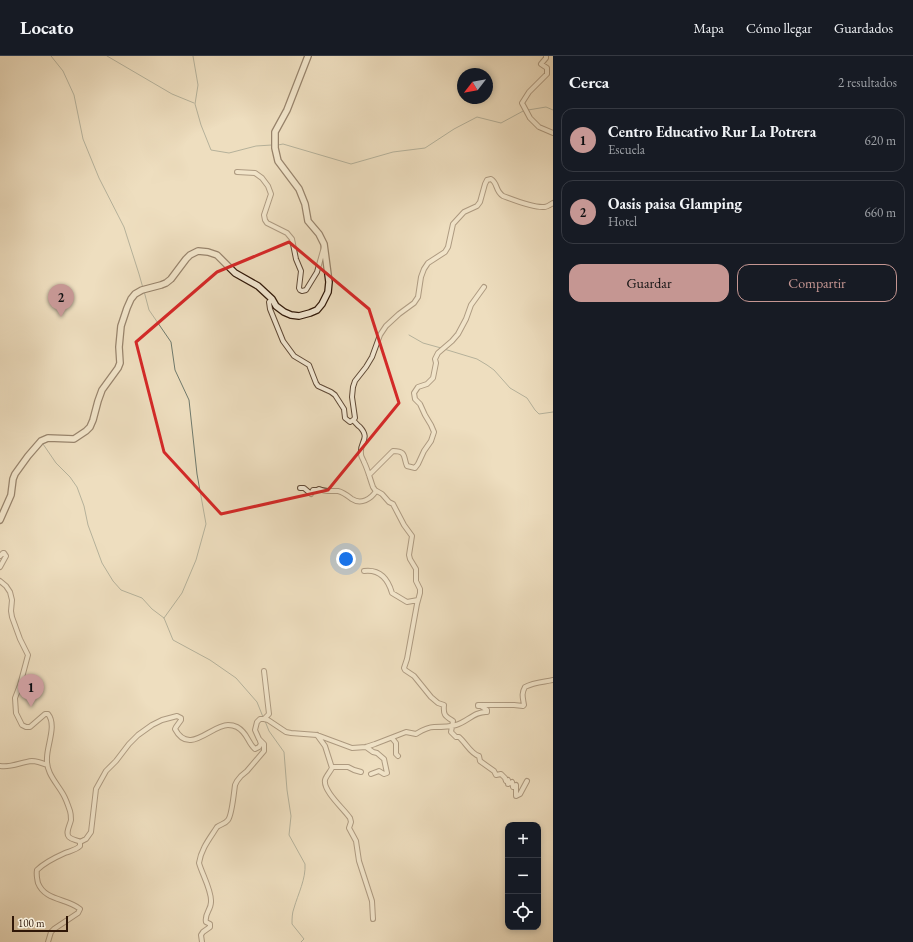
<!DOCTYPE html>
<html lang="es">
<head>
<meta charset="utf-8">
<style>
	body { margin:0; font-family:"EB Garamond",serif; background:#20242c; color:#f1f3f6 }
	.controls { position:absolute; right:12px; bottom:12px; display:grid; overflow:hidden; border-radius:8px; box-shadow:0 2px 6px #0003 }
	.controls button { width:36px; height:36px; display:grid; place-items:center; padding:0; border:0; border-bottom:1px solid #363941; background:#171b24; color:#f1f3f6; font:20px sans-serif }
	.compass { position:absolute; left:457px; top:12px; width:36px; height:36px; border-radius:50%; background:#171b24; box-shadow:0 2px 6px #0003; rotate:239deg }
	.scale { position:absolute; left:12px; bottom:10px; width:56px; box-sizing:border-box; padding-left:4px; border:2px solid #2f1708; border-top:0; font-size:11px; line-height:14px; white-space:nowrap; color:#2f1708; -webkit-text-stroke:3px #f4ead5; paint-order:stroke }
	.you { position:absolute; left:346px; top:503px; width:14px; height:14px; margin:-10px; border:3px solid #fff; border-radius:50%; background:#1a73e8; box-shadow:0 0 0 6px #1a73e833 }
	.badge { display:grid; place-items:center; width:26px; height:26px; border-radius:50%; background:#c59692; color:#111; font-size:13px; font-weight:700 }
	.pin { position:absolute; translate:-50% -33px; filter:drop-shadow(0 1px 2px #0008) }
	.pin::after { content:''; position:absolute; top:21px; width:14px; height:12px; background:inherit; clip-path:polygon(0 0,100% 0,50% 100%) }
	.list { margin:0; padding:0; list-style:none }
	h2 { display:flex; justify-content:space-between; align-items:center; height:52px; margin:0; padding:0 16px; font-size:17px }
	h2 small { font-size:13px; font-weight:400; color:#9ea1a6 }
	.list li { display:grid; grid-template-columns:26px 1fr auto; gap:12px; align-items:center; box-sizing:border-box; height:64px; margin:0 8px 8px; padding:0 8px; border:1px solid #363941; border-radius:12px }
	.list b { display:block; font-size:15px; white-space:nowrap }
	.list p { margin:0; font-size:13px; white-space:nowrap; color:#9ea1a6 }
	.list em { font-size:13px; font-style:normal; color:#9ea1a6 }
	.actions { display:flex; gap:8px; padding:12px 16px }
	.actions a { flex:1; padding:9px 0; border:1px solid #c59692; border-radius:12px; text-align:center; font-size:14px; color:#c59692 }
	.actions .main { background:#c59692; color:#111 }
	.icon { flex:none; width:22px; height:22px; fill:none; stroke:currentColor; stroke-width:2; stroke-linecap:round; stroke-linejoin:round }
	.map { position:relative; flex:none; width:553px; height:886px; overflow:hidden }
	header { display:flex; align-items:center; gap:24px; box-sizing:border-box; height:56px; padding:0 20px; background:#171b24; border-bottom:1px solid #363941 }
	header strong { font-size:19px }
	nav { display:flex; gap:22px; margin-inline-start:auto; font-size:14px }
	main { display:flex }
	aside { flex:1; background:#171b24 }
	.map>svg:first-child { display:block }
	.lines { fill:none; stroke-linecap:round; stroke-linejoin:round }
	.stream { stroke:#6f7a6d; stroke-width:1 }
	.minor-casing { stroke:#5f4936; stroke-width:6 }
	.secondary-casing { stroke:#2f1708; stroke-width:8 }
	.minor { stroke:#f4ead5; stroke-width:4 }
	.secondary { stroke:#f4ead5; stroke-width:5.5 }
	.marked { fill:none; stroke:#d62828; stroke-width:3; stroke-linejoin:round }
</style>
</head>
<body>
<header>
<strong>Locato</strong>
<nav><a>Mapa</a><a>Cómo llegar</a><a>Guardados</a></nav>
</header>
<main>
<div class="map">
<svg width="553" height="886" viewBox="0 0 553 886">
	<rect width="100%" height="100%" fill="#eedebf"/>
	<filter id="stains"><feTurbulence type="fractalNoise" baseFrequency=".005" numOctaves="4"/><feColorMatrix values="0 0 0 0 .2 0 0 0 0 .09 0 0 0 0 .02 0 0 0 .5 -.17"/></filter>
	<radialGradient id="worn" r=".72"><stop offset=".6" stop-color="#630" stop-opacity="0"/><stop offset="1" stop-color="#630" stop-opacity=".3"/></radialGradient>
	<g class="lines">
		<path class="stream" d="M 51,0 L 63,15 L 74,39 L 83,83 L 99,122 L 124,171 L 139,218 L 143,232
			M 107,0 L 172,38 L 194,47
			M 193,0 L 198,29 L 195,48 L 201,69 L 211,94 L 229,97 L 256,90 L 272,89
			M 528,54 L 546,51 L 553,54
			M 278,89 L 283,88 L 351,108 L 393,96 L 425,92 L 454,73 L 477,61 L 501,67 L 525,54
			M 144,235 L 149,254 L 171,286 L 175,314 L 189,344 L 197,418 L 206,468 L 196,504 L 182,537 L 164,562
			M 409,279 L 423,287 L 441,292
			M 444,293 L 477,303 L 487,309 L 494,314 L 510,332 L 527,342 L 535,354 L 539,358 L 553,356
			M 43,388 L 56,407 L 70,421 L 77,431 L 84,450 L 88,469 L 102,507 L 113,525 L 121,534 L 142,542 L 152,553 L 164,562 L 173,584 L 210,604 L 236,622 L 257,646 L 263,661
			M 265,665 L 269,675 L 284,696 L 287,734 L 291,760 L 289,779 L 305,808 C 306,823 298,838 294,852 C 292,857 292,863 292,868 L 304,883 L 301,886"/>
		<g class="minor-casing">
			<path id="minor" d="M 546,0 L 546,2 L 541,8 L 547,12 L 547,18 L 529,36 L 522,47 L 530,62 L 539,71 L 553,77
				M 237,116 L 255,117 L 262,122 L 268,130 L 271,138 L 264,159 L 265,164 L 267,167 L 287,177 L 292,183 L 296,203 L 301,215 L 299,232 L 300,234 L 302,235 L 306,234 L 317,216 L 324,191
				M 272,243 L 269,246 L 270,253 L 283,285 L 294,300 L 309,309 L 316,327 L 318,330 L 331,336 L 335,339 L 344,353 L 345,362 L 350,366 L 353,364 L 355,362 L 352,341 L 353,331 L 355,325 L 366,311 L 372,301 L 380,279 L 386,270 L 399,258 L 414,247 L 418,241 L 421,221 L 424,213 L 428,207 L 445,196 L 448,191 L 453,168 L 464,156 L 477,150 L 480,146 L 485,128 L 487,124 L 491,123 C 498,127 495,135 503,140 C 514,144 533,152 544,151 C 547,151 550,149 553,147
				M 353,364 C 356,367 357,369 360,371 C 371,383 359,386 361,398 C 361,401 363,403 364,406 C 368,414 370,423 373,431 L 375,434 L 382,438 L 389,446 L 393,448 L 404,469 L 412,480 L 409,499 L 410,503 L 416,513 L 416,525 L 420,533 L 420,537 L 417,548 L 407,603 L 404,612 L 405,614 L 414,620 L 431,641 L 438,647 L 444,649 C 443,659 445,660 453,665 L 451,676 L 456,681 L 459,681 C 466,687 471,698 479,700 L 480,705 L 494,715 L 496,719 L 501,718 L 505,722 L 506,725 L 508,724 L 508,728 L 512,726 L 513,731 L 516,729 L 516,740 L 520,738 L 527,725
				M 369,419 L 393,395 C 407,395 403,401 407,410 L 415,412 L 418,408 L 424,395 L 431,385 L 434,376 L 431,369 L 425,359 L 420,348 L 415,343 L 414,337 L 418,331 L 427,328 L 433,322 L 436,307 L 435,303 L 438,297 L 452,285 L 458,278 L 466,263 L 471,249 L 484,231
				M 300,432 L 304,432 L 311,438 L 313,434 L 317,434 L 319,433 C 325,436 332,435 338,435 C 343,436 348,440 352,443 C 361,449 371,443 376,435
				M 0,500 L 3,497 L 4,497 L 6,500 L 0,511
				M 364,515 C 380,513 388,523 392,537 L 407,546 L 418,544
				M 0,525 L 6,530 L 10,536 L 12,544 L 11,555 L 12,561 L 20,583 L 28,599 L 20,629 L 15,642 L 16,657 L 22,669 L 26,671 L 30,671 L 45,658 L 48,658 C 57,669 47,689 47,702 C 46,717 56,726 63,738 C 66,743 68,749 70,755 C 71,758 71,761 71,764 C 70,769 65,777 69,781 C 72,784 77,784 80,786 L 80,790 C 76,794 70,795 65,797 C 56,801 44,807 37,814 C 36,819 37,822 38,827 C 45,845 67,842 80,853 L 78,857 L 54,873 L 51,876 L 48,886
				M 264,615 L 269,658 L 264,663
				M 317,679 L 325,690 L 332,712 C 330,716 326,720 325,724 C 323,735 344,753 350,762 L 351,766 L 349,772 L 356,785 L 359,805 L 372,845 L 373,863
				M 392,682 L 396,687 L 396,698 L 398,700
				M 366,691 L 373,696 L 377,697 L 384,703 L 387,717 L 384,718 L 379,715 L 371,718
				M 0,710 C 11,712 21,706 32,705 C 37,705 42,707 47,709
				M 332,711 L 348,711 L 354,714 L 361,716
				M 80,786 L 86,783 L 91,776 L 96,733 L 106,715 L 116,705 L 129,688 L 138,679 L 152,669 L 162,664 L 177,660 L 181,662 L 181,664 L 176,671 L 175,673 C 189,700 211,669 228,669 C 231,669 235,670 237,671 C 248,677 247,686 255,693 L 259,691 L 261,688 L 260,685
				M 202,886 L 201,879 L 203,876 L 210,871 L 210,868 L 206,866 C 204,858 211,854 211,846 C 212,835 202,818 199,807 C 201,793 210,782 217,771 C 221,768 225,768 228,764 C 232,759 234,736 235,729 L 237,725 L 241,720 L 247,715 L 264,695 L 264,688 L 259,683 L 255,674 L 257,666 L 260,663 L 264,663 L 268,664 L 286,676 L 291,677 L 317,679 L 352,692 L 366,691 L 375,688 L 406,676 L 416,678 C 421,675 427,671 434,671 C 441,671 449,671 456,669 C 467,666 475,655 487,656 L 487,654 L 481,650 L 478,650 L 478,649 L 514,649 L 523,650 L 524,649 C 523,642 521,638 525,631 C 534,626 544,626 553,624"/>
		</g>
		<g class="secondary-casing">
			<path id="secondary" d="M 0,464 L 11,439 L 13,423 L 15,418 L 28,400 L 41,385 L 48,382 L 74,383 L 86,375 L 90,371 L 93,364 L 98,345 L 102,334 L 118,312 L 120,307 L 119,291 L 121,270 L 127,252 L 131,243 L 135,238 L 142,234 L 161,229 L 166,227 L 171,223 L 186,203 L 190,199 L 198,195 L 208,196 L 217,199 L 235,217 L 258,230 L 272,243 L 276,250 L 284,256 L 291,259 L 299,260 L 310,257 L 317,254 L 322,248 L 328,236 L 329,226 L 324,188 L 319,178 L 308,165 L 305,148 L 299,133 L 278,105 L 275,92 L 275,76 L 287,54 L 308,0"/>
		</g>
		<use href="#minor" class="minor"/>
		<use href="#secondary" class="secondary"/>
	</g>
	<path d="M0 0H553V886H0ZM 289,186 L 369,253 L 399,347 L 328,434 L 221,458 L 164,396 L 136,286 L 217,216 Z" fill="#eedebf" fill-opacity=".55" fill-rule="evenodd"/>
	<path class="marked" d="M 289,186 L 369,253 L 399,347 L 328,434 L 221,458 L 164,396 L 136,286 L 217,216 Z"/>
	<rect width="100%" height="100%" filter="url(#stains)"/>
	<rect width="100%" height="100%" fill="url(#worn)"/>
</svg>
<div class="controls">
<button>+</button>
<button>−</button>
<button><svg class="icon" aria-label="locate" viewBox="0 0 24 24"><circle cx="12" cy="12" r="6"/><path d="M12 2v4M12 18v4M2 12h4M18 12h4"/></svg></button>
</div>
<svg class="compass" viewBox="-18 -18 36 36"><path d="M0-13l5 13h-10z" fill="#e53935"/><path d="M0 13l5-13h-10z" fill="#9ea1a6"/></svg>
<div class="scale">100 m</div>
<div class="you"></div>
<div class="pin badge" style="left:31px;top:651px">1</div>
<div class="pin badge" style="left:61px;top:261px">2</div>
</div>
<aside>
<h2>Cerca<small>2 resultados</small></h2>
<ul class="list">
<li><span class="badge">1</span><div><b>Centro Educativo Rur La Potrera</b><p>Escuela</p></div><em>620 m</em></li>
<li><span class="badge">2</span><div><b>Oasis paisa Glamping</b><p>Hotel</p></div><em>660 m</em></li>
</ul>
<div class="actions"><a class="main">Guardar</a><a>Compartir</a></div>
</aside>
</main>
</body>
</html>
